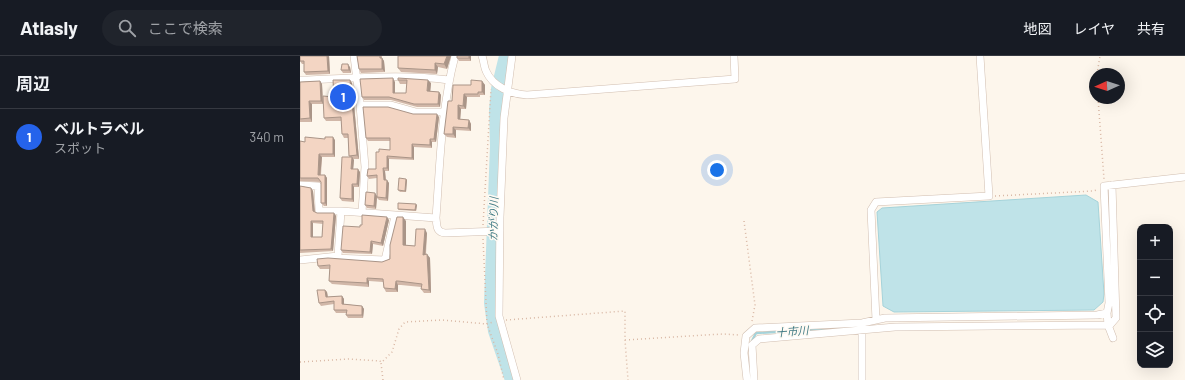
<!DOCTYPE html>
<html lang="ja">
<head>
<meta charset="utf-8">
<style>
	body { margin:0; font-family:Barlow,"Noto Sans JP",sans-serif; background:#20242c; color:#f1f3f6 }
	.controls { position:absolute; right:12px; bottom:12px; display:grid; overflow:hidden; border-radius:8px; box-shadow:0 4px 16px #0002 }
	.controls button { width:36px; height:36px; display:grid; place-items:center; padding:0; border:0; border-bottom:1px solid #363941; background:#171b24; color:#f1f3f6; font:20px sans-serif }
	.compass { position:absolute; left:789px; top:12px; width:36px; height:36px; border-radius:50%; background:#171b24; box-shadow:0 4px 16px #0002; rotate:267deg }
	.you { position:absolute; left:417px; top:114px; width:14px; height:14px; margin:-10px; border:3px solid #fff; border-radius:50%; background:#1a73e8; box-shadow:0 0 0 6px #1a73e833 }
	.badge { display:grid; place-items:center; width:26px; height:26px; border-radius:50%; background:#2563eb; color:#fff; font-size:13px; font-weight:700 }
	.pin { position:absolute; translate:-50% -50%; border:2px solid #fff; box-shadow:0 1px 4px #0006 }
	.list { margin:0; padding:0; list-style:none }
	h2 { display:flex; justify-content:space-between; align-items:center; height:52px; margin:0; padding:0 16px; font-size:17px }
	h2 small { font-size:13px; font-weight:400; color:#9ea1a6 }
	.list li { display:grid; grid-template-columns:26px 1fr auto; gap:12px; align-items:center; box-sizing:border-box; height:56px; padding:0 16px; border-top:1px solid #363941 }
	.list b { display:block; font-size:15px; white-space:nowrap }
	.list p { margin:0; font-size:13px; white-space:nowrap; color:#9ea1a6 }
	.list em { font-size:13px; font-style:normal; color:#9ea1a6 }
	.icon { flex:none; width:22px; height:22px; fill:none; stroke:currentColor; stroke-width:2; stroke-linecap:round; stroke-linejoin:round }
	.map { position:relative; flex:none; width:885px; height:324px; overflow:hidden }
	header { display:flex; align-items:center; gap:24px; box-sizing:border-box; height:56px; padding:0 20px; background:#171b24; border-bottom:1px solid #363941 }
	header strong { font-size:19px }
	nav { display:flex; gap:22px; margin-inline-start:auto; font-size:14px }
	.search { width:280px; height:36px; background:#20242c; display:flex; align-items:center; gap:10px; box-sizing:border-box; padding:0 14px; border-radius:22px; color:#9ea1a6; font-size:15px }
	main { display:flex }
	aside { flex:1; background:#171b24 }
	.map>svg:first-child { display:block }
	.water { fill:#bfe3e8; stroke:#a5d3da }
	.lines { fill:none; stroke-linecap:round; stroke-linejoin:round }
	.stream { stroke:#a5d3da; stroke-width:2.5 }
	.river { stroke:#bfe3e8; stroke-width:14 }
	.minor-casing { stroke:#d1beb0; stroke-width:8 }
	.path { stroke:#d9b8a5; stroke-width:1.5; stroke-dasharray:1 3; stroke-linecap:butt }
	.minor { stroke:#fff; stroke-width:7 }
	.wall { fill:#d1b7a8; fill-rule:evenodd }
	.shaded-wall { fill:#aa9588 }
	.building { fill:#f3d5c3; stroke:#aa9588; fill-rule:evenodd }
	.labels { text-anchor:middle; dominant-baseline:central; stroke-width:3; stroke-linejoin:round; paint-order:stroke }
	.water-label { font-size:11px; font-style:italic; fill:#437c86; stroke:#fffaf3 }
</style>
</head>
<body>
<header>
<strong>Atlasly</strong>
<div class="search"><svg class="icon" aria-label="search" viewBox="0 0 24 24"><circle cx="10" cy="10" r="6"/><path d="M15 15l6 6"/></svg>ここで検索</div>
<nav><a>地図</a><a>レイヤ</a><a>共有</a></nav>
</header>
<main>
<aside>
<h2>周辺<small></small></h2>
<ul class="list">
<li><span class="badge">1</span><div><b>ベルトラベル</b><p>スポット</p></div><em>340 m</em></li>
</ul>
</aside>
<div class="map">
<svg width="885" height="324" viewBox="0 0 885 324">
	<rect width="100%" height="100%" fill="#fdf6ec"/>
	<path class="water" d="M 786,139 L 798,146 L 804,238 L 803,246 L 794,254 L 594,256 L 583,250 L 577,156 L 582,152 Z"/>
	<g class="lines">
		<path class="stream" d="M 452,285 L 456,277 L 558,271"/>
		<path class="river" d="M 206,0 L 198,33 L 196,54 L 197,90 L 191,247 L 195,275 L 212,324"/>
		<g class="minor-casing">
			<path id="minor" d="M 54,0 L 60,49 L 65,111 L 62,156
				M 155,0 C 141,53 140,108 136,162 C 137,170 136,176 145,177 L 200,175
				M 182,0 C 184,5 184,11 186,15 C 193,31 211,38 227,39 L 435,23 L 434,0
				M 212,0 L 204,62 L 200,161 L 199,260 L 217,324
				M 0,24 C 49,23 100,17 149,24
				M 60,49 L 91,49 L 116,56 L 145,56
				M 0,129 L 18,130 L 19,155 L 41,155
				M 33,202 L 85,204 L 95,160
				M 0,204 L 38,200 L 41,155 L 136,162
				M 807,257 L 808,269 L 813,282
				M 576,264 L 571,154 L 576,146 L 689,140 L 680,0
				M 447,324 L 444,297 L 446,280 L 455,272 L 562,267 L 585,262 L 797,259 L 807,257 L 809,247 L 804,130 L 885,121
				M 454,324 L 452,289 L 459,283 L 595,271 L 810,269 L 816,262 L 812,129
				M 562,324 L 562,271"/>
		</g>
		<path class="path" d="M 797,18 L 800,0
			M 798,42 L 804,123
			M 695,140 L 793,135 L 797,134
			M 444,165 L 455,249 L 452,265
			M 183,169 L 191,33
			M 183,183 L 187,268 L 198,298 L 204,324
			M 206,264 L 325,255 L 325,284 L 328,324
			M 325,284 L 423,278 L 439,279
			M 0,306 L 48,303 L 80,305 L 81,307
			M 83,324 L 81,307 L 92,296 L 99,273 L 105,266 L 142,264 L 187,268 L 193,266"/>
		<use href="#minor" class="minor"/>
	</g>
	<path class="wall" d="M 0,0 L 29,0 L 30,18 L 6,19 L 4,16 L 4,8 L 2,8 L 0,5 Z
		M 57,0 L 82,0 L 82,2 L 84,5 L 85,16 L 61,17 L 59,13 Z
		M 151,0 L 147,13 L 138,11 L 137,18 L 101,16 L 98,12 Z
		M 171,0 L 171,5 L 159,5 L 157,2 Z
		M 50,11 L 51,17 L 43,17 L 41,14 Z
		M 98,22 L 131,27 L 130,35 L 139,36 L 141,39 L 140,51 L 117,51 L 91,44 L 64,44 L 62,41 L 95,26 L 95,37 L 106,37 L 107,28 L 100,28 L 98,24 Z
		M 20,25 L 22,28 L 23,48 L 12,48 L 12,66 L 0,66 L 0,26 Z
		M 182,25 L 185,29 L 185,39 L 180,39 L 180,41 L 167,41 L 166,53 L 161,53 L 160,63 L 169,64 L 171,68 L 171,75 L 156,74 L 156,82 L 147,81 L 144,78 L 152,45 L 171,29 Z
		M 52,27 L 59,103 L 53,103 L 54,104 L 53,113 L 60,116 L 59,131 L 54,131 L 54,146 L 42,145 L 40,142 L 50,101 L 49,100 L 48,82 L 44,82 L 42,78 L 41,65 L 26,65 L 24,62 L 34,41 Z
		M 113,58 L 139,61 L 136,86 L 132,86 L 132,92 L 114,91 L 114,104 L 89,103 L 89,115 L 85,115 L 86,124 L 89,127 L 88,145 L 79,144 L 77,142 L 76,153 L 67,152 L 65,149 L 77,140 L 77,122 L 69,123 L 67,120 L 76,113 L 79,96 L 90,94 L 90,85 L 68,85 L 66,82 Z
		M 35,84 L 35,101 L 22,101 L 21,119 L 25,119 L 27,122 L 27,150 L 24,150 L 21,147 L 21,126 L 20,126 L 0,125 L 0,85 L 5,86 Z
		M 106,123 L 107,124 L 106,136 L 100,136 L 98,134 Z
		M 0,130 L 11,132 L 13,135 L 15,156 L 17,157 L 34,157 L 36,160 L 33,195 L 0,197 ZM 13,167 L 23,168 L 22,181 L 13,181 Z
		M 117,149 L 116,155 L 99,154 L 98,153 Z
		M 89,164 L 83,190 L 73,188 L 72,198 L 43,197 L 41,194 L 62,169 Z
		M 106,165 L 106,189 L 115,190 L 127,177 L 126,198 L 130,202 L 131,237 L 124,237 L 121,233 L 121,231 L 101,229 L 98,229 L 98,236 L 86,236 L 84,232 L 83,226 L 69,225 L 69,231 L 32,228 L 29,225 L 30,213 L 20,213 L 18,210 L 82,206 L 90,203 Z
		M 25,234 L 27,236 L 28,241 L 42,240 L 44,243 L 44,248 L 62,250 L 64,253 L 63,262 L 48,262 L 46,259 L 47,257 L 36,257 L 34,254 L 34,248 L 21,250 L 19,247 Z"/>
	<path class="shaded-wall" d="M 27,0 L 29,0 L 30,18 L 28,15 Z
		M 147,0 L 151,0 L 147,13 L 144,8 Z
		M 169,0 L 171,0 L 171,5 L 169,2 Z
		M 82,2 L 84,5 L 85,16 L 82,13 Z
		M 135,7 L 138,11 L 137,18 L 135,14 Z
		M 48,8 L 50,11 L 51,17 L 49,14 Z
		M 93,22 L 95,26 L 95,40 L 93,37 Z
		M 50,24 L 52,27 L 59,103 L 57,99 Z
		M 128,24 L 131,27 L 130,39 L 127,35 Z
		M 20,25 L 22,28 L 23,48 L 21,45 Z
		M 182,25 L 185,29 L 185,39 L 182,36 Z
		M 139,36 L 141,39 L 140,51 L 138,48 Z
		M 164,38 L 167,41 L 166,53 L 163,50 Z
		M 9,45 L 12,48 L 12,66 L 10,62 Z
		M 158,49 L 161,53 L 160,66 L 158,63 Z
		M 137,58 L 139,61 L 136,86 L 134,83 Z
		M 169,64 L 171,68 L 171,75 L 168,72 Z
		M 153,71 L 156,74 L 156,82 L 153,78 Z
		M 33,81 L 35,84 L 35,101 L 33,98 Z
		M 130,83 L 132,86 L 132,92 L 130,89 Z
		M 112,88 L 114,91 L 114,104 L 112,102 Z
		M 19,98 L 22,101 L 20,122 L 18,119 Z
		M 87,100 L 89,103 L 89,115 L 87,112 Z
		M 52,101 L 54,104 L 53,115 L 51,113 Z
		M 83,112 L 85,115 L 86,127 L 84,124 Z
		M 58,113 L 60,116 L 59,131 L 57,128 Z
		M 25,119 L 27,122 L 27,150 L 25,147 Z
		M 106,123 L 107,124 L 106,136 L 105,135 Z
		M 87,124 L 89,127 L 88,145 L 86,142 Z
		M 52,128 L 54,131 L 54,146 L 52,143 Z
		M 11,132 L 13,135 L 15,158 L 13,155 Z
		M 75,137 L 77,140 L 76,153 L 74,150 Z
		M 116,148 L 117,149 L 116,155 L 115,154 Z
		M 34,157 L 36,160 L 33,195 L 31,193 Z
		M 87,161 L 89,164 L 83,190 L 81,187 Z
		M 103,161 L 106,165 L 106,193 L 103,189 Z
		M 11,165 L 13,167 L 13,184 L 11,181 Z
		M 125,173 L 127,177 L 125,202 L 123,199 Z
		M 71,185 L 73,188 L 72,198 L 70,196 Z
		M 127,198 L 130,202 L 131,237 L 129,234 Z
		M 67,222 L 69,225 L 69,231 L 67,227 Z
		M 96,225 L 98,229 L 98,236 L 95,233 Z
		M 25,234 L 27,236 L 28,243 L 26,241 Z
		M 42,240 L 44,243 L 44,250 L 42,248 Z
		M 62,250 L 64,253 L 63,262 L 62,259 Z"/>
	<path class="building" d="M 0,0 L 27,0 L 28,15 L 4,16 L 4,5 L 0,5 Z
		M 57,0 L 80,0 L 80,2 L 82,2 L 82,13 L 59,13 Z
		M 98,0 L 147,0 L 144,8 L 135,7 L 135,14 L 98,12 Z
		M 157,0 L 169,0 L 169,2 L 157,2 Z
		M 42,8 L 48,8 L 49,14 L 41,14 Z
		M 93,22 L 93,37 L 106,37 L 107,24 L 98,24 L 98,22 L 128,24 L 127,35 L 139,36 L 138,48 L 114,48 L 89,41 L 62,41 L 60,23 Z
		M 33,24 L 50,24 L 57,99 L 49,100 L 48,78 L 42,78 L 41,61 L 24,62 L 23,40 L 34,41 Z
		M 171,24 L 182,25 L 182,36 L 178,36 L 178,38 L 164,38 L 163,50 L 158,49 L 158,63 L 169,64 L 168,72 L 153,71 L 153,78 L 144,78 L 148,45 L 152,45 L 153,29 L 171,29 Z
		M 20,25 L 21,45 L 9,45 L 10,62 L 0,63 L 0,26 Z
		M 63,51 L 88,51 L 113,58 L 137,58 L 134,83 L 130,83 L 130,89 L 112,88 L 112,102 L 87,100 L 87,112 L 83,112 L 84,124 L 87,124 L 86,142 L 77,141 L 77,119 L 67,120 L 68,113 L 76,113 L 76,96 L 79,96 L 79,93 L 90,94 L 90,82 L 66,82 Z
		M 5,81 L 25,83 L 25,81 L 33,81 L 33,98 L 19,98 L 18,119 L 25,119 L 25,147 L 21,147 L 21,126 L 18,122 L 0,122 L 0,85 L 5,86 Z
		M 42,101 L 52,101 L 51,113 L 58,113 L 57,128 L 52,128 L 52,143 L 40,142 Z
		M 99,122 L 106,123 L 105,135 L 98,134 Z
		M 0,130 L 11,132 L 13,155 L 17,157 L 34,157 L 31,193 L 0,194 ZM 11,165 L 23,165 L 22,181 L 11,181 Z
		M 66,136 L 75,137 L 74,150 L 65,149 Z
		M 98,147 L 116,148 L 115,154 L 98,153 Z
		M 62,159 L 87,161 L 81,187 L 71,185 L 70,196 L 41,194 L 43,170 L 60,171 L 60,169 L 62,169 Z
		M 97,161 L 103,161 L 103,189 L 115,190 L 116,173 L 125,173 L 123,199 L 127,198 L 129,234 L 121,233 L 122,228 L 98,225 L 96,225 L 95,233 L 84,232 L 83,223 L 67,222 L 67,227 L 29,225 L 30,209 L 18,210 L 17,203 L 28,202 L 82,206 L 90,203 L 90,189 Z
		M 17,234 L 25,234 L 26,241 L 42,240 L 42,248 L 62,250 L 62,259 L 46,259 L 47,254 L 34,254 L 34,245 L 19,247 Z"/>
	<g class="labels">
		<g class="water-label">
			<text transform="translate(193 163) rotate(-89)">かがり川</text>
			<text transform="translate(492 275) rotate(-4)">十市川</text>
		</g>
	</g>
</svg>
<div class="controls">
<button>+</button>
<button>−</button>
<button><svg class="icon" aria-label="locate" viewBox="0 0 24 24"><circle cx="12" cy="12" r="6"/><path d="M12 2v4M12 18v4M2 12h4M18 12h4"/></svg></button>
<button><svg class="icon" aria-label="layers" viewBox="0 0 24 24"><path d="M12 4l9 5-9 5-9-5zM3 14l9 5 9-5"/></svg></button>
</div>
<svg class="compass" viewBox="-18 -18 36 36"><path d="M0-13l5 13h-10z" fill="#e53935"/><path d="M0 13l5-13h-10z" fill="#9ea1a6"/></svg>
<div class="you"></div>
<div class="pin badge" style="left:43px;top:41px">1</div>
</div>
</main>
</body>
</html>
